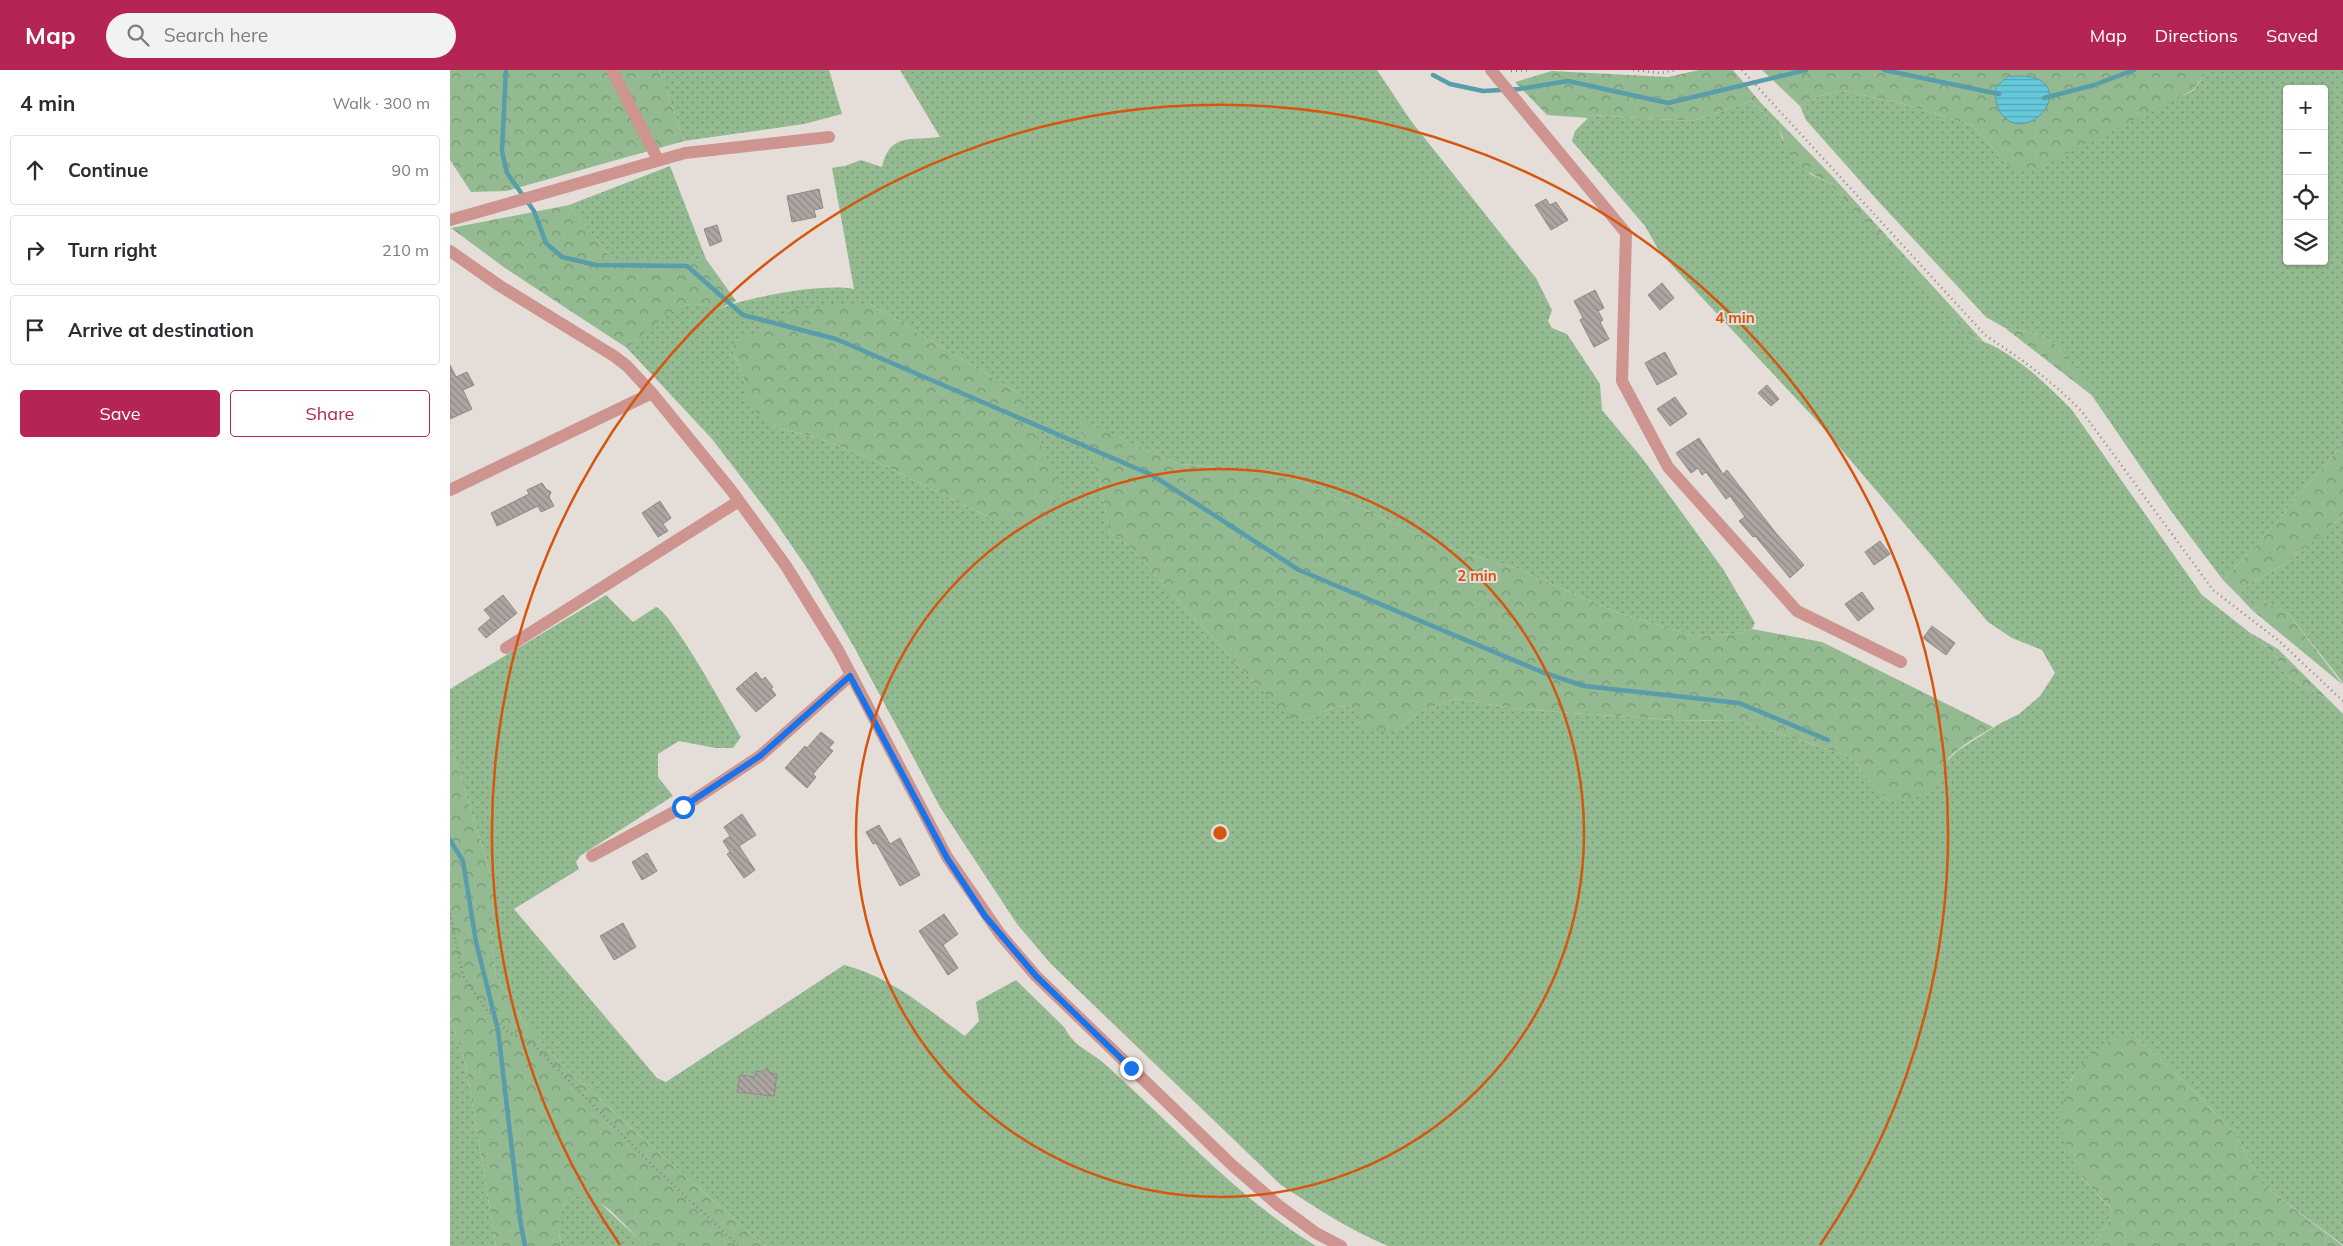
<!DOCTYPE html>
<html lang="en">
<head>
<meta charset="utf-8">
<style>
	body { margin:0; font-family:Mulish,sans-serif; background:#f2f2f3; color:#2b2b33 }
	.controls { position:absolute; right:15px; top:15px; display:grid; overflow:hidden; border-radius:5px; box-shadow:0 1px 4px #0004 }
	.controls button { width:45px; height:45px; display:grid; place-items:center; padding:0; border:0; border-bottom:1px solid #e1e1e2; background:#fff; color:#2b2b33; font:25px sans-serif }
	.stop { position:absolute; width:15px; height:15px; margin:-11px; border:4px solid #1a73e8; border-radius:50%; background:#fff }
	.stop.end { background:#1a73e8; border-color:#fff; box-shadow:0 1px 5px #0008 }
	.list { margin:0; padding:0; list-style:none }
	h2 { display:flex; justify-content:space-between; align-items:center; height:65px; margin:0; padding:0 20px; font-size:21px }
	h2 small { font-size:16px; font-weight:400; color:#7c7c81 }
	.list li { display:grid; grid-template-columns:32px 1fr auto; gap:15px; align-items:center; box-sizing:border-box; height:70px; margin:0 10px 10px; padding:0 10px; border:1px solid #e1e1e2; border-radius:5px }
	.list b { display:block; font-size:19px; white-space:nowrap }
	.list em { font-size:16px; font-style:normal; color:#7c7c81 }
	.actions { display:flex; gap:10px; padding:15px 20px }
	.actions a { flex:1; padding:11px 0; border:1px solid #b52553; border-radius:5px; text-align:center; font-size:18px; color:#b52553 }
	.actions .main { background:#b52553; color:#fff }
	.icon { flex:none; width:28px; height:28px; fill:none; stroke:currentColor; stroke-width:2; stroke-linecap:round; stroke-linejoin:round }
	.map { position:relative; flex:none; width:1893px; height:1176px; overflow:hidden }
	header { display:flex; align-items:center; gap:30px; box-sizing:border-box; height:70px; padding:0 25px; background:#b52553; color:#fff }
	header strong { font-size:24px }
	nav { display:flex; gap:28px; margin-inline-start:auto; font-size:18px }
	.search { width:350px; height:45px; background:#f2f2f3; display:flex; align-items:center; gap:12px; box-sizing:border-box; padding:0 18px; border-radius:28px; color:#7c7c81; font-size:19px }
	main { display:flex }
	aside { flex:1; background:#fff }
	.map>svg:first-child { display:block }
	.grass { fill:url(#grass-dots); fill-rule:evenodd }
	.forest { fill:url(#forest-crowns) }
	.water { fill:url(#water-rules); stroke:#589da9 }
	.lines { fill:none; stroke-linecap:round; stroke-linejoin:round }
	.stream { stroke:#589da9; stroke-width:4.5 }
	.building { fill:url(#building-back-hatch); stroke:#918985 }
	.path { stroke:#898480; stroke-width:2.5; stroke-dasharray:1 4; stroke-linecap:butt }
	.minor { stroke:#ce9490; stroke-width:12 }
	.route { stroke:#1a73e8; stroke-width:6 }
	.ring { fill:none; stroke:#d65610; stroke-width:2.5 }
	.centre { fill:#d65610; stroke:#e5ded8; stroke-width:2.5 }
	.ring-label { font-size:15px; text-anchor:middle; font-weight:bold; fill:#d65610; stroke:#e5ded8; stroke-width:4; stroke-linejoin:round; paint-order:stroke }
</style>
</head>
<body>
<header>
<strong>Map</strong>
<div class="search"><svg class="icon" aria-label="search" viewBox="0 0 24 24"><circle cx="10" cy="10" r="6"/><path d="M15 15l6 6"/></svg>Search here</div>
<nav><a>Map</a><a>Directions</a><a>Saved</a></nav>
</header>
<main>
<aside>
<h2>4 min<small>Walk · 300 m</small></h2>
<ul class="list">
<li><svg class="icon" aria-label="ahead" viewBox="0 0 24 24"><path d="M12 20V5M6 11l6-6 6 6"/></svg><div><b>Continue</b></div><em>90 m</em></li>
<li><svg class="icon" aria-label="right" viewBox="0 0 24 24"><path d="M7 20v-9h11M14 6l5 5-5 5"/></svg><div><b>Turn right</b></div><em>210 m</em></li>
<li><svg class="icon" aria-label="arrive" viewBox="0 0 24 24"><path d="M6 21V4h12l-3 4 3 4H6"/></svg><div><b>Arrive at destination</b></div></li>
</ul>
<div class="actions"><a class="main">Save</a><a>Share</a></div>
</aside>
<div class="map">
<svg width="1893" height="1176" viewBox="0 0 1893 1176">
	<defs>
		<pattern id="grass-dots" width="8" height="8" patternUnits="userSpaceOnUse" patternTransform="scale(1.25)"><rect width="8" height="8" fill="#93ba90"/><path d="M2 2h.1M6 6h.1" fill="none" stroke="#799876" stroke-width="1.8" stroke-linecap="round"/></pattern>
		<pattern id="forest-crowns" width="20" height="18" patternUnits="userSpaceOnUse" patternTransform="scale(1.25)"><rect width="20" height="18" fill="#93ba90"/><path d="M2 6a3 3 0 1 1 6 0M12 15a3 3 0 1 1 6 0" fill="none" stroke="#799876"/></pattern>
		<pattern id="water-rules" width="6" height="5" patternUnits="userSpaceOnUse" patternTransform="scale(1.25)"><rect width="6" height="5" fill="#65c9db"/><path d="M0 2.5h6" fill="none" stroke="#54a4b2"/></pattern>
		<pattern id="building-back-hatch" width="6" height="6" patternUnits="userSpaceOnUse" patternTransform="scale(1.25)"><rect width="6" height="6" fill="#ada5a1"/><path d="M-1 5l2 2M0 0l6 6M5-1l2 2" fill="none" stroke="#8e8784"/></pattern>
	</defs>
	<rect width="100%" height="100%" fill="#e5ded8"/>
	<path class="grass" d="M 209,0 L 379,0 L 392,44 L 354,54 L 234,71 Z
		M 450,0 L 927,0 L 961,51 L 1086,208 L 1102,240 L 1098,251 L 1102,258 L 1117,264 L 1150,314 L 1152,340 L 1192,388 L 1273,499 L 1305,553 L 1302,559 L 1286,564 L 1244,566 L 1166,542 L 1067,499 L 997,477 L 831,402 L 729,394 L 630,351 L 650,413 L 660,463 L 671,468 L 811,620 L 857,650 L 882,638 L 898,636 L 946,660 L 972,640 L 1007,629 L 1062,638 L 1121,643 L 1223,650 L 1290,651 L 1398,686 L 1439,731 L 1487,712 L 1495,693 L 1507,681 L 1549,654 L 1569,644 L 1590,626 L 1605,603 L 1592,580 L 1562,568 L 1538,552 L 1368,352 L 1227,201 L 1208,179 L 1195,156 L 1122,71 L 1125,61 L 1141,45 L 1242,51 L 1301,31 L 1328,57 L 1332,68 L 1360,104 L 1379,113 L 1524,268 C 1562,280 1595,313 1622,340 L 1752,525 L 1799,562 L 1824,584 L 1837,607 L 1880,631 L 1893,644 L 1893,1175 L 1813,1115 L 1785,1064 L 1744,1021 L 1685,966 C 1655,965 1638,987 1621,1010 L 1632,1108 L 1662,1140 L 1659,1151 L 1642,1176 L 938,1176 C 900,1160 866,1138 831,1115 L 601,894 L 567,854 L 490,737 L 404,577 L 359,501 L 324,450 L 262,369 L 177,278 C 192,265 226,231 247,234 C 253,234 260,238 266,240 C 297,227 372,213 404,219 L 382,98 L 395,96 L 411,90 L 432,97 C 440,62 461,71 490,67 ZM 420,234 L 568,323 L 542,449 L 429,393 L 369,368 L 328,358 L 300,337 L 293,306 L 281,277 Z
		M 1758,0 L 1893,0 L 1893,374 L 1802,480 L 1773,510 L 1721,441 L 1608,276 L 1589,264 L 1555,258 L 1536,247 L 1428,131 L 1356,50 L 1350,36 L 1365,27 L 1393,21 L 1450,33 L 1522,55 L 1560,97 L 1743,21 ZM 1837,19 L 1874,19 L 1874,191 L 1837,191 Z
		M 220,96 L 256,189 L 162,189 L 119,135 Z
		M 1893,446 L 1893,613 L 1837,542 L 1814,531 L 1802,540 L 1788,525 L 1802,512 L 1834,495 Z
		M 156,525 L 183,552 L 206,537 C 221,541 279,647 291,667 L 283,678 L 265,678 L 229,671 L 208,684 L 208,707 L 223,726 L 130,786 L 126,792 L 129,799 L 64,839 L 207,1008 L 216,1012 L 394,895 C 443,908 474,937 515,966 L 529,951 L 526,932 L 566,910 L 615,958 C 622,974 637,980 650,990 C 657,996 664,1002 670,1008 C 734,1066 792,1131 866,1176 L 315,1176 L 180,1057 L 101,983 L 75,954 L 46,906 L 40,857 L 46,835 L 42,809 L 0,672 L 0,619 Z
		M 0,945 L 16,996 L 46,1176 L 0,1176 Z
		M 131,1122 L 148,1131 L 196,1176 L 112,1176 C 105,1153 109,1144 120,1123 Z"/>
	<path class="forest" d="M 0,0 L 209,0 L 234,71 L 56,121 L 21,122 L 0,90 Z
		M 1249,0 L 1283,0 L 1311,33 L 1381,105 L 1533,271 L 1524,268 L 1499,243 L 1379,113 L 1345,95 L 1328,57 L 1301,31 L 1242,51 L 1141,45 L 1138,48 L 1097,45 L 1065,12 L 1102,1 L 1218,7 Z
		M 1312,0 L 1758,0 L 1743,20 L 1584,100 L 1571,101 L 1560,97 L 1522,55 L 1450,33 L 1393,21 L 1365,27 L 1350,36 Z
		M 119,135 L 162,189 L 256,189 L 286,231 L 266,240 C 260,238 253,234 247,234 C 227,231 192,266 177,278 L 55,198 L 1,158 Z
		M 420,234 L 568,323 L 611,422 L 593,454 L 573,454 L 542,449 L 429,393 L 369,368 L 328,358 L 299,337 L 293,306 L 281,277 L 344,239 Z
		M 1555,258 L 1589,264 L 1608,276 L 1644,327 Z
		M 629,350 L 729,394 L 831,402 L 997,477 L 1067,499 L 1166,542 L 1244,566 L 1286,564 L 1302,559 L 1372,572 L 1543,657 C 1528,667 1506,677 1496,692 C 1492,698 1491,705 1488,711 C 1479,727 1456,730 1439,731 L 1398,686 L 1290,651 L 1223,650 L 1121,643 L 1062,638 L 1007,629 L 972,640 L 946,660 L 916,662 L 908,642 L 898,636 L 882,638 L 857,650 L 842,650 L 811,620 L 671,468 L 660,463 L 650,413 Z
		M 1893,374 L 1893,446 L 1834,495 L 1802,512 L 1788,525 L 1773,510 L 1802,480 Z
		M 1814,531 L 1837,542 L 1893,615 L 1802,540 Z
		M 1799,562 L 1828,579 L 1880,631 L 1837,607 L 1824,584 Z
		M 0,672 L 42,809 L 46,835 L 40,857 L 46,906 L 75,954 L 101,983 L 180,1057 L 315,1176 L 196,1176 C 175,1157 150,1121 120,1123 C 110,1142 105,1155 112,1176 L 46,1176 L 16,996 L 0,945 Z
		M 1672,966 L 1685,966 L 1744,1021 L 1785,1064 L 1813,1115 L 1893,1176 L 1642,1176 L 1659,1151 L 1662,1140 C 1653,1129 1640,1118 1631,1106 C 1608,1071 1603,1035 1628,1000 C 1639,985 1654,971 1672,966 Z"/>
	<path class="water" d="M 1558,6 C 1566,7 1578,5 1585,8 C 1623,22 1578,73 1553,46 C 1546,37 1544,27 1546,17 Z"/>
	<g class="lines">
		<path class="stream" d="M 56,0 L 52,81 L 57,103 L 84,141 L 96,173 L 112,187 L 146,195 L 237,196 L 293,245 L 386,269 L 702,405 L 849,500 L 1092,602 L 1134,616 L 1289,633 L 1378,670
			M 1434,0 L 1549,24
			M 983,5 L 1000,14 L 1033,21 L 1069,19 L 1118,11 L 1218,33 L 1356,0
			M 1594,28 L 1644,15 L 1684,0
			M 0,770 L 13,791 L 26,872 L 48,960 L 70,1149 L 75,1176"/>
	</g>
	<path class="building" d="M 369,119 L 373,138 L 364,140 L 366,147 L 342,152 L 337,126 Z
		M 1096,129 L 1100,135 L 1106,132 L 1118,150 L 1101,160 L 1085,135 Z
		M 267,155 L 272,171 L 260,176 L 254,159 Z
		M 1212,213 L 1224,228 L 1210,240 L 1198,225 Z
		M 1145,220 L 1154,238 L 1148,241 L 1153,250 L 1150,252 L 1159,269 L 1144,277 L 1130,250 L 1133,248 L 1124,231 Z
		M 1215,282 L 1227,304 L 1207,315 L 1195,293 Z
		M 0,295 L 6,307 L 17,302 L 24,315 L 13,320 L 22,339 L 0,349 Z
		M 1317,315 L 1329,329 L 1321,336 L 1308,323 Z
		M 1225,327 L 1237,344 L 1220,356 L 1207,339 Z
		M 1249,368 L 1273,404 L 1277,400 L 1325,462 L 1354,495 L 1340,508 L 1305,466 L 1303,467 L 1289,451 L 1295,447 L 1280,426 L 1276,429 L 1256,402 L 1252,405 L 1248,398 L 1241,403 L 1226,383 Z
		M 92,413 L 96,419 L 101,422 L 99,427 L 104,436 L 91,442 L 88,436 L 47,456 L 41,443 L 79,424 L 77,420 Z
		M 210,431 L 221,448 L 213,454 L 218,461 L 208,467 L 192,443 Z
		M 1430,471 L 1440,484 L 1424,495 L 1415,482 Z
		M 1412,522 L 1424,539 L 1408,551 L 1395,534 Z
		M 53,525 L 67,543 L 36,568 L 28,559 L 41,548 L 34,540 Z
		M 1482,556 L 1505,573 L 1496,585 L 1473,568 Z
		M 306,602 L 312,610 L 315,607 L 323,617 L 321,619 L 326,625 L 306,642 L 286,619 Z
		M 371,662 L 384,672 L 379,678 L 383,681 L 363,704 L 366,707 L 357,718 L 335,698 L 355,676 L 357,678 Z
		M 292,744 L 306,765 L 289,776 L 305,800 L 294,808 L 277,784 L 280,782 L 273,771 L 280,766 L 274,757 Z
		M 429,755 L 440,774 L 450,768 L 470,805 L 450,816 L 426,773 L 423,774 L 416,762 Z
		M 197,783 L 207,801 L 192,810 L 182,792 Z
		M 494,844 L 508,864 L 493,875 L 508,898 L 498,905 L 469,861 Z
		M 173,853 L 186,877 L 164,890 L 150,866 Z
		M 317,998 L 320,1003 L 327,1004 L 324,1026 L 287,1022 L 290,1005 L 305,1007 L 306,1001 L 312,1002 Z"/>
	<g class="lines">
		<path class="path" d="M 1183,0 L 1210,3 L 1226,0
			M 1292,0 L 1535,265 C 1571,289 1604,312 1633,343 L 1763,520 L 1828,570 L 1893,631
			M 1061,1 L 1080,0
			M 0,843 L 13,906 L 35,938 L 57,961 L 84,975 L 203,1096 L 289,1176"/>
		<path class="minor" d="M 162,0 L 208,90
			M 1041,0 L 1176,163 L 1172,311 L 1218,397 L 1347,541 L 1451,592
			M 0,150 L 235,83 L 379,67
			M 0,181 L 50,216 L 164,286 L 177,296 L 202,323 L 281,420 L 336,496 L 388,580 L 497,787 L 550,864 L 586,906 L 782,1095 L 828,1135 L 866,1163 L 891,1176
			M 0,420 L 202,323
			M 56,578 L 289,431
			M 142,786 L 233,737 L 310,686 L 400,606"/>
	</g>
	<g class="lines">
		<path class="route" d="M 233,737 L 310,686 L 400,606 L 497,788 L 535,846 L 586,906 L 681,998"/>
	</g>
	<g class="ring">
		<circle cx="770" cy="763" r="364"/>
		<path d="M170 1175A728 728 0 1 1 1370 1175"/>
	</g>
	<circle cx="770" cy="763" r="8" class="centre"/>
	<g class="ring-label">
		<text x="1285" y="253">4 min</text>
		<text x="1027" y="511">2 min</text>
	</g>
</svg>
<div class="controls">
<button>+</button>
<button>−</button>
<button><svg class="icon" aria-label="locate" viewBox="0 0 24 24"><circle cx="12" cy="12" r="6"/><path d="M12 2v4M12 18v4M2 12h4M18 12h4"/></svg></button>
<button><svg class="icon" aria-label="layers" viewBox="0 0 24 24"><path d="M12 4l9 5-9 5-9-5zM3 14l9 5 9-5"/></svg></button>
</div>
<div class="stop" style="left:233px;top:737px"></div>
<div class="stop end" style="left:681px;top:998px"></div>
</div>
</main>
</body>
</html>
